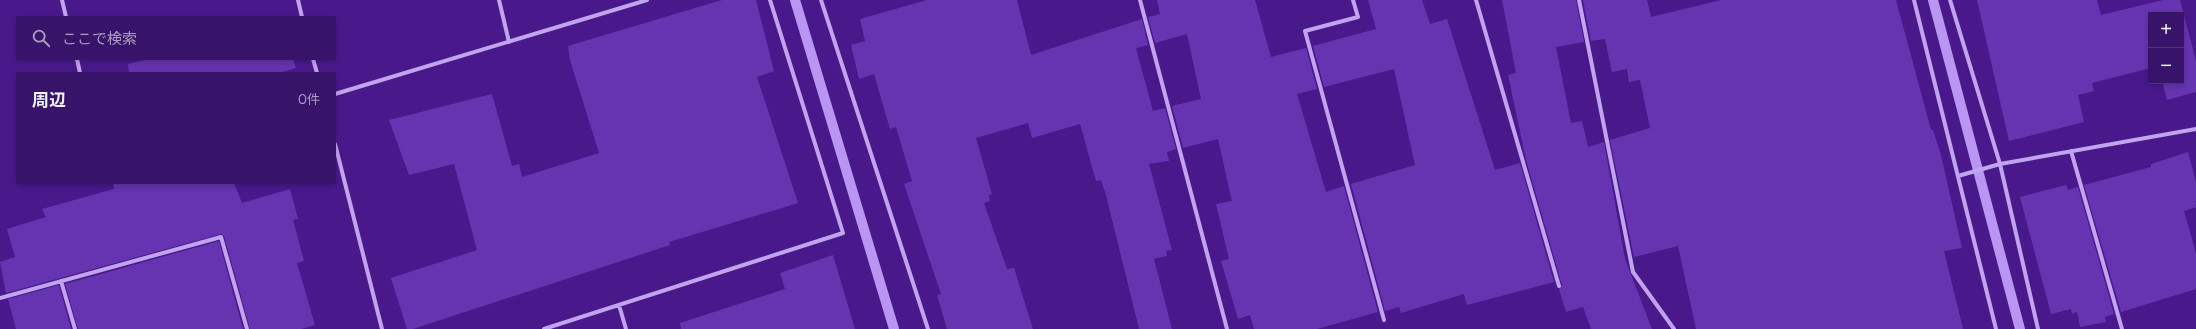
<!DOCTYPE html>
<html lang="ja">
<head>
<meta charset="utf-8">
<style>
	body { margin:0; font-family:"DM Sans","Noto Sans JP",sans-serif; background:#3e1c6f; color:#f1f3f6 }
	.controls { position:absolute; right:12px; top:12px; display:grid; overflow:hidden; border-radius:0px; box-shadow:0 2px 6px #0003 }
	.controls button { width:36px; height:36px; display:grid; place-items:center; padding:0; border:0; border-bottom:1px solid #51327d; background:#371369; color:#f1f3f6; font:20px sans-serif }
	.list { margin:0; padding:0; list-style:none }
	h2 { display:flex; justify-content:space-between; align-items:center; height:52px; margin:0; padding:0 16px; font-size:17px }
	h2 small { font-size:13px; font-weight:400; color:#aa9ec0 }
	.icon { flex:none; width:22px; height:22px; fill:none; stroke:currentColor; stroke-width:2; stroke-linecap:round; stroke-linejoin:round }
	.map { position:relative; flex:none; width:2196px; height:329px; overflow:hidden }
	.search { position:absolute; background:#371369; box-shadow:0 2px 6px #0003; left:16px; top:16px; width:320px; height:44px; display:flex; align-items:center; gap:10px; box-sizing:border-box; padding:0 14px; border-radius:0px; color:#aa9ec0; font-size:15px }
	.panel { position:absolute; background:#371369; box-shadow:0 2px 6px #0003; left:16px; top:72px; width:320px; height:112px; border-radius:0px }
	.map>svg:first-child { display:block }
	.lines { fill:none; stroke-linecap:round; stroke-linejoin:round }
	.stream { stroke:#b996f1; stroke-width:10 }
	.building { fill:#6634b0 }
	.minor { stroke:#c1a4ee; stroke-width:4 }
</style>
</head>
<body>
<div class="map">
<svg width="2196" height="329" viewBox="0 0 2196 329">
	<rect width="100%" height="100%" fill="#49198c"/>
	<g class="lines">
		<path class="stream" d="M 795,0 L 894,329
			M 1933,0 L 2020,329"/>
	</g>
	<path class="building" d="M 722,0 L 756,0 L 774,71 L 757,77 L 798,203 L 669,242 L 670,245 L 413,329 L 407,329 L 391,278 L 477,250 L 454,164 L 409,175 L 389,120 L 492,94 L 512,166 L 519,164 L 522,177 L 599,153 L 570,60 L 568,46 Z
		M 927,0 L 1017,0 L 1031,55 L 1142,19 L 1148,45 L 1136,48 L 1153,111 L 1165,108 L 1176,149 L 1167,152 L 1169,161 L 1149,164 L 1172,250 L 1166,251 L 1167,256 L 1154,259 L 1172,329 L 1139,329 L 1106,195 L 1101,180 L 1096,181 L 1080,124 L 1032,138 L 1028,123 L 976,138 L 992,194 L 989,195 L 990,201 L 984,203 L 1007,269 L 1014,268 L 1033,329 L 947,329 L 937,295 L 941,294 L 904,184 L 912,181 L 896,127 L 890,129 L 874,74 L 859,79 L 851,45 L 865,41 L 860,19 Z
		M 1157,0 L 1255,0 L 1271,57 L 1306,48 L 1317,89 L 1297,94 L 1326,192 L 1344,186 L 1378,312 L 1317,329 L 1254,329 L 1250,315 L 1238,319 L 1221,261 L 1229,259 L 1216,204 L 1232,201 L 1218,139 L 1183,148 L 1172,106 L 1201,99 L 1187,34 L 1155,43 L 1148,17 L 1160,14 Z
		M 1368,0 L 1422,0 L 1430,24 L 1447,19 L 1495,170 L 1520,163 L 1554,282 L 1467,305 L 1464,294 L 1401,313 L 1399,307 L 1385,311 L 1351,184 L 1415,165 L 1394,69 L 1324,87 L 1313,46 L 1376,29 Z
		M 1502,0 L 1576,0 L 1584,42 L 1556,47 L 1571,123 L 1582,121 L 1588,147 L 1604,142 L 1625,259 L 1652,329 L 1591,329 L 1583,307 L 1566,312 L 1559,289 L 1562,285 L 1526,160 L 1508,75 L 1516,73 Z
		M 1583,0 L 1647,0 L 1651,17 L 1721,0 L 1896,0 L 1931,130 L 1933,130 L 1941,155 L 1962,248 L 1944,251 L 1963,329 L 1696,329 L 1678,246 L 1634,257 L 1610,140 L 1650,128 L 1640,80 L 1629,82 L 1627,69 L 1612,72 L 1605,39 L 1591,41 Z
		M 1977,0 L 2097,0 L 2101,15 L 2163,0 L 2180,0 L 2196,61 L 2196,92 L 2167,100 L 2162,81 L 2181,81 L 2181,15 L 2151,15 L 2151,68 L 2092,83 L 2094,91 L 2078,95 L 2084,122 L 2009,141 Z
		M 148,59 L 293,59 L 296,68 L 279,73 L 129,73 L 128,64 Z
		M 2188,152 L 2196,182 L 2196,207 L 2184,211 L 2196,253 L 2196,289 L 2121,312 L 2084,185 L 2151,167 L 2151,164 Z
		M 113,183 L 234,183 L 242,203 L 290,189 L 298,219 L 293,220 L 304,261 L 297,263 L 315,325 L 301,329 L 250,329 L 224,236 L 221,234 L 6,293 L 0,262 L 15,257 L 7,229 L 46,217 L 42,209 L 114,189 Z
		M 2066,185 L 2068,190 L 2078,187 L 2114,314 L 2105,317 L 2106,322 L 2080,327 L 2077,312 L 2072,314 L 2071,309 L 2051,314 L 2020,197 Z
		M 219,241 L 243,329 L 78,329 L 65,284 Z
		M 833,255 L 855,329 L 681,329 L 680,323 L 785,289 L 780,273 Z
		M 59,285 L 71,329 L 16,329 L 8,299 Z"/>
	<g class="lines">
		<path class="minor" d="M 62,0 L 66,17
			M 298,0 L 302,17
			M 499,0 L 509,42
			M 821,0 L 928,329
			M 1140,0 L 1227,329
			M 1353,0 L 1358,17 L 1305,31 L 1384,320
			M 1476,0 L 1559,286
			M 1579,0 L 1633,272 L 1674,329
			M 1914,0 L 1996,329
			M 1950,0 L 2000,164 L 2038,329
			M 77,59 L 80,73
			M 313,59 L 317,73
			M 335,94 L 647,0
			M 335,144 L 382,329
			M 2071,151 L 2122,329
			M 1958,176 L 2000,164 L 2196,129
			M 61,281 L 75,329
			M 0,298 L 221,237 L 247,329
			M 619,305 L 626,329
			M 544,329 L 843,233 L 770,0"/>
	</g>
</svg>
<div class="controls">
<button>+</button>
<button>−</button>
</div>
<div class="search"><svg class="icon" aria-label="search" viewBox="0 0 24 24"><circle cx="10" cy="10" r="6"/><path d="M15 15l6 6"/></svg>ここで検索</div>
<section class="panel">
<h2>周辺<small>0件</small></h2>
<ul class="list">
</ul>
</section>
</div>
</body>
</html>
